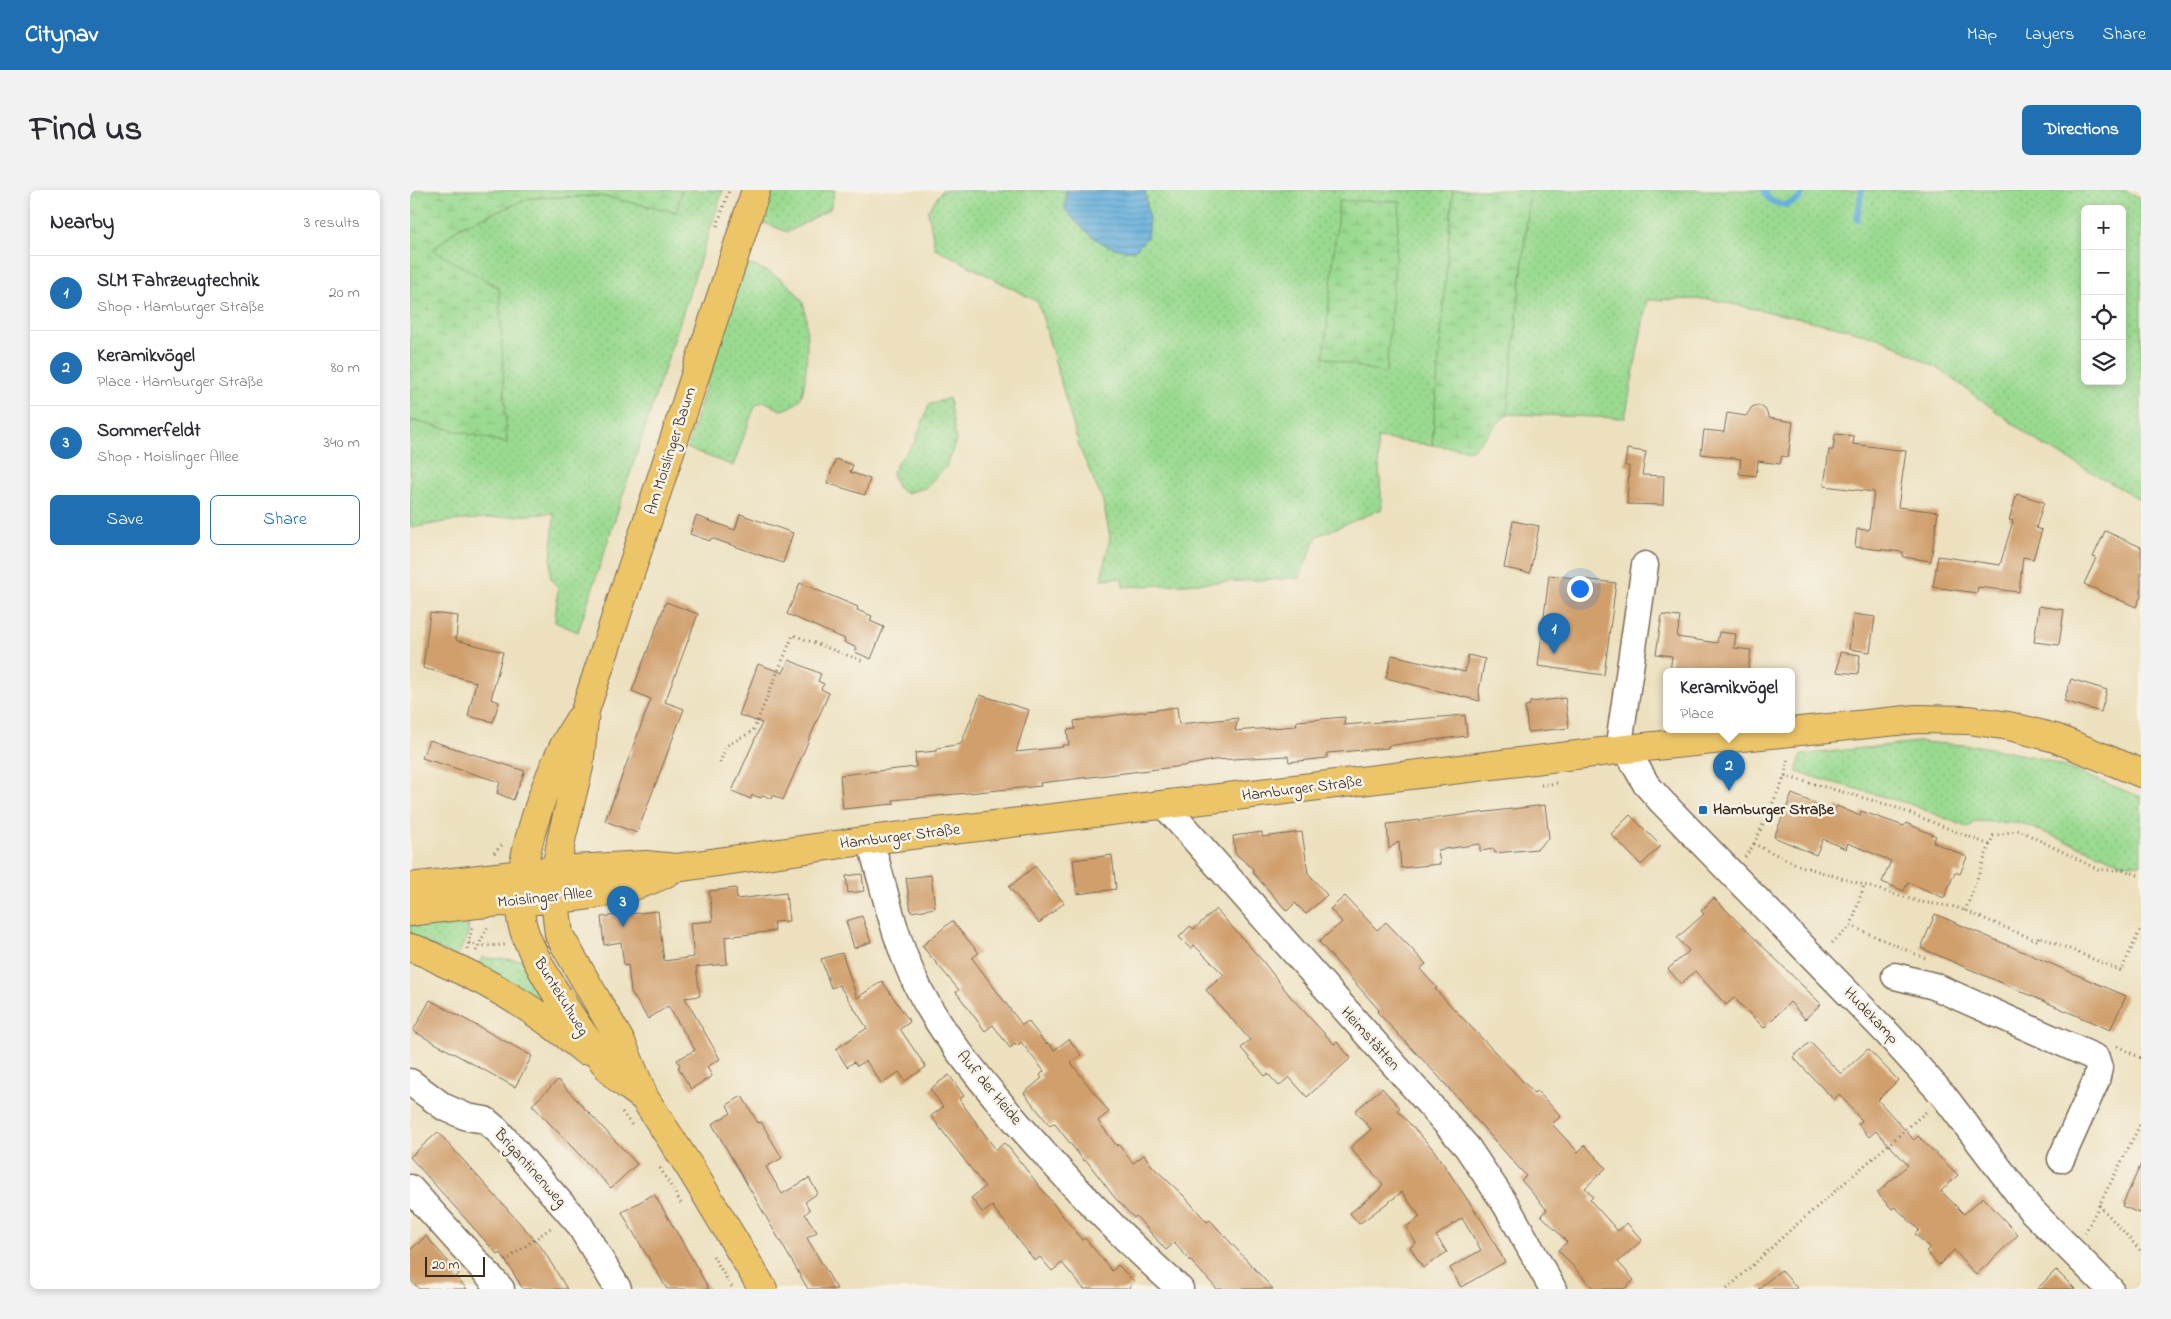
<!DOCTYPE html>
<html lang="en">
<head>
<meta charset="utf-8">
<style>
	body { margin:0; font-family:"Indie Flower",sans-serif; background:#f2f2f3; color:#2b2b33 }
	.controls { position:absolute; right:15px; top:15px; display:grid; overflow:hidden; border-radius:8px; box-shadow:0 2px 8px #0003 }
	.controls button { width:45px; height:45px; display:grid; place-items:center; padding:0; border:0; border-bottom:1px solid #e1e1e2; background:#fff; color:#2b2b33; font:25px sans-serif }
	.scale { position:absolute; left:15px; bottom:12px; width:60px; box-sizing:border-box; padding-left:5px; border:2px solid #3b2a1e; border-top:0; font-size:14px; line-height:18px; white-space:nowrap; color:#3b2a1e; -webkit-text-stroke:4px #f7f3e8; paint-order:stroke }
	.you { position:absolute; left:1169px; top:398px; width:18px; height:18px; margin:-12px; border:4px solid #fff; border-radius:50%; background:#1a73e8; box-shadow:0 0 0 8px #1a73e833 }
	.badge { display:grid; place-items:center; width:32px; height:32px; border-radius:50%; background:#1f6fb2; color:#fff; font-size:16px; font-weight:700 }
	.pin { position:absolute; translate:-50% -41px; filter:drop-shadow(0 1px 2px #0008) }
	.pin::after { content:''; position:absolute; top:26px; width:18px; height:15px; background:inherit; clip-path:polygon(0 0,100% 0,50% 100%) }
	.popup { position:absolute; left:1253px; top:478px; width:132px; height:65px; box-sizing:border-box; display:grid; place-content:center; border-radius:8px; background:#fff; filter:drop-shadow(0 1px 4px #0005); font-size:16px; white-space:nowrap; color:#7c7c81 }
	.popup b { font-size:19px; color:#2b2b33 }
	.popup::after { content:''; position:absolute; left:50%; top:100%; margin-left:-10px; border:10px solid transparent; border-top-color:#fff }
	.list { margin:0; padding:0; list-style:none }
	h2 { display:flex; justify-content:space-between; align-items:center; height:65px; margin:0; padding:0 20px; font-size:21px }
	h2 small { font-size:16px; font-weight:400; color:#7c7c81 }
	.list li { display:grid; grid-template-columns:32px 1fr auto; gap:15px; align-items:center; box-sizing:border-box; height:75px; padding:0 20px; border-top:1px solid #e1e1e2 }
	.list b { display:block; font-size:19px; white-space:nowrap }
	.list p { margin:0; font-size:16px; white-space:nowrap; color:#7c7c81 }
	.list em { font-size:16px; font-style:normal; color:#7c7c81 }
	.actions { display:flex; gap:10px; padding:15px 20px }
	.actions a { flex:1; padding:11px 0; border:1px solid #1f6fb2; border-radius:8px; text-align:center; font-size:18px; color:#1f6fb2 }
	.actions .main { background:#1f6fb2; color:#fff }
	.icon { flex:none; width:28px; height:28px; fill:none; stroke:currentColor; stroke-width:2; stroke-linecap:round; stroke-linejoin:round }
	.map { position:relative; flex:none; width:1731px; height:1099px; overflow:hidden; border-radius:8px }
	header { display:flex; align-items:center; gap:30px; box-sizing:border-box; height:70px; padding:0 25px; background:#1f6fb2; color:#fff }
	header strong { font-size:24px }
	nav { display:flex; gap:28px; margin-inline-start:auto; font-size:18px }
	.intro { display:flex; align-items:center; justify-content:space-between; box-sizing:border-box; height:120px; padding:0 30px }
	h1 { margin:0; font-size:35px }
	.button { padding:12px 22px; border-radius:8px; background:#1f6fb2; color:#fff; font-size:18px; font-weight:700 }
	main { display:flex; gap:30px; padding:0 30px }
	aside { flex:1; background:#fff; border-radius:8px; box-shadow:0 2px 8px #0003 }
	.map>svg:first-child { display:block }
	.grass { fill:url(#grass-dots); stroke:#6a8257; fill-rule:evenodd }
	.wetland { fill:url(#wetland-marsh); stroke:#6a8257 }
	.water { fill:url(#water-rules); stroke:#506c7d }
	.lines { fill:none; stroke-linecap:round; stroke-linejoin:round }
	.stream { stroke:#64aedc; stroke-width:6 }
	.building { fill:#d09f6c }
	.minor-casing { stroke:#796a56; stroke-width:29 }
	.major-casing { stroke:#796a56; stroke-width:30 }
	.path { stroke:#796a56; stroke-width:3; stroke-dasharray:1 4; stroke-linecap:butt }
	.minor { stroke:#fff; stroke-width:26 }
	.major { stroke:#edc569; stroke-width:28 }
	.poi-dot { fill:#1f6fb2; stroke:#f7f3e8; stroke-width:2 }
	.labels { text-anchor:middle; dominant-baseline:central; stroke-width:5; stroke-linejoin:round; paint-order:stroke }
	.street-label { font-size:16px; fill:#3b2a1e; stroke:#f7f3e8 }
	.poi-label { font-size:16px; font-weight:bold; fill:#3b2a1e; stroke:#f7f3e8; text-anchor:start }
</style>
</head>
<body>
<header>
<strong>Citynav</strong>
<nav><a>Map</a><a>Layers</a><a>Share</a></nav>
</header>
<div class="intro"><h1>Find us</h1><a class="button">Directions</a></div>
<main>
<aside>
<h2>Nearby<small>3 results</small></h2>
<ul class="list">
<li><span class="badge">1</span><div><b>SLM Fahrzeugtechnik</b><p>Shop · Hamburger Straße</p></div><em>20 m</em></li>
<li><span class="badge">2</span><div><b>Keramikvögel</b><p>Place · Hamburger Straße</p></div><em>80 m</em></li>
<li><span class="badge">3</span><div><b>Sommerfeldt</b><p>Shop · Moislinger Allee</p></div><em>340 m</em></li>
</ul>
<div class="actions"><a class="main">Save</a><a>Share</a></div>
</aside>
<div class="map">
<svg width="1731" height="1099" viewBox="0 0 1731 1099">
	<defs>
		<pattern id="grass-dots" width="8" height="8" patternUnits="userSpaceOnUse" patternTransform="scale(1.25)"><rect width="8" height="8" fill="#9ada90"/><path d="M2 2h.1M6 6h.1" fill="none" stroke="#86bb7c" stroke-width="1.8" stroke-linecap="round"/></pattern>
		<pattern id="wetland-marsh" width="20" height="14" patternUnits="userSpaceOnUse" patternTransform="scale(1.25)"><rect width="20" height="14" fill="#9ada90"/><path d="M1 5h8M5 5V1M11 12h8M15 12V8" fill="none" stroke="#86bb7c"/></pattern>
		<pattern id="water-rules" width="6" height="5" patternUnits="userSpaceOnUse" patternTransform="scale(1.25)"><rect width="6" height="5" fill="#64aedc"/><path d="M0 2.5h6" fill="none" stroke="#548eb2"/></pattern>
	</defs>
	<rect width="100%" height="100%" fill="#f7f3e8"/>
	<filter id="ink" filterUnits="userSpaceOnUse"><feTurbulence type="fractalNoise" baseFrequency=".02" numOctaves="2"/><feDisplacementMap in="SourceGraphic" scale="10" xChannelSelector="R" yChannelSelector="G"/><feConvolveMatrix kernelMatrix="1 2 1 2 8 2 1 2 1" color-interpolation-filters="sRGB"/></filter>
	<filter id="wash" filterUnits="userSpaceOnUse"><feTurbulence type="fractalNoise" baseFrequency=".0096" numOctaves="4" result="noise"/><feDisplacementMap in="SourceGraphic" scale="20" xChannelSelector="R" yChannelSelector="G"/><feGaussianBlur stdDeviation="1.12" result="paint"/><feColorMatrix in="noise" values="0 0 0 0 0 0 0 0 0 0 0 0 0 0 0 0 0 1.4 0 .05"/><feComposite in="paint" operator="in"/></filter>
	<g filter="url(#wash)">
		<rect width="100%" height="100%" fill="#ece0be"/>
		<path class="grass" d="M 271,0 L 313,0 L 168,442 L 145,432 L 148,398 L 140,386 L 144,323 L 40,331 L 0,338 L 0,230 L 97,252 L 23,60 L 48,38 L 120,8 L 190,6 L 266,22 Z
			M 358,0 L 425,0 L 420,19 L 378,42 L 349,31 Z
			M 532,0 L 656,0 L 655,19 C 673,41 696,63 725,60 L 737,15 L 735,0 L 1043,0 L 1022,255 L 967,248 L 972,319 L 907,346 L 889,388 L 713,397 L 712,388 L 691,389 L 700,347 L 693,311 L 670,259 L 628,112 L 525,58 L 518,21 Z
			M 1120,0 L 1714,0 L 1731,9 L 1731,310 L 1628,252 L 1532,181 L 1475,150 L 1433,138 L 1299,109 L 1237,110 L 1215,228 L 1097,224 ZM 1675,19 L 1712,19 L 1712,191 L 1675,191 Z
			M 334,73 C 357,79 382,92 393,113 C 399,125 398,198 390,209 C 385,216 379,218 371,220 L 354,211 L 345,216 L 323,276 L 277,258 Z
			M 539,208 L 546,250 L 536,277 L 515,298 L 495,303 L 487,297 L 482,283 L 488,272 L 505,252 L 519,215 Z
			M 1508,552 L 1570,556 L 1634,569 L 1731,607 L 1731,675 L 1712,673 L 1610,633 L 1564,631 L 1559,638 L 1500,614 L 1386,582 L 1391,565 Z
			M 59,729 L 58,743 L 48,766 L 0,748 L 0,736 Z
			M 72,768 L 114,770 L 142,818 L 67,776 Z"/>
		<path class="wetland" d="M 0,0 L 271,0 L 267,22 L 190,6 L 120,8 L 48,38 L 23,60 L 89,98 L 97,253 L 0,230 Z
			M 1043,0 L 1120,0 L 1097,224 L 1062,260 L 1022,255 Z
			M 929,11 L 990,11 L 976,184 L 914,167 Z"/>
		<path class="water" d="M 656,0 L 735,0 L 739,29 L 737,48 L 725,60 C 696,63 673,41 655,19 Z"/>
		<g class="lines">
			<path class="stream" d="M 1355,0 L 1355,5 L 1363,12 L 1376,15 L 1389,9 L 1394,0
				M 1447,29 L 1452,0"/>
		</g>
		<g id="blocks">
			<path class="building" d="M 1348,215 L 1355,219 L 1359,228 L 1383,232 L 1378,267 L 1372,266 L 1370,274 L 1348,271 L 1346,286 L 1329,284 L 1331,269 L 1291,264 L 1294,240 L 1314,242 L 1317,223 L 1336,226 L 1342,217 Z
				M 1425,244 L 1444,246 L 1443,254 L 1496,261 L 1488,317 L 1528,322 L 1521,371 L 1493,367 L 1493,362 L 1445,357 L 1447,339 L 1459,340 L 1464,302 L 1414,296 L 1419,260 L 1423,260 Z
				M 1217,259 L 1236,262 L 1232,285 L 1254,286 L 1253,315 L 1217,314 L 1219,276 L 1215,276 Z
				M 426,269 L 443,275 L 440,282 L 460,289 L 455,305 L 417,293 Z
				M 1607,304 L 1634,312 L 1626,338 L 1632,340 L 1623,369 L 1613,367 L 1609,402 L 1568,397 L 1567,403 L 1523,397 L 1528,366 L 1590,375 L 1603,331 L 1599,330 Z
				M 330,324 L 383,343 L 373,373 L 301,348 L 300,351 L 280,344 L 286,326 L 325,340 Z
				M 1103,331 L 1129,336 L 1120,383 L 1094,378 Z
				M 1695,341 L 1731,357 L 1731,406 L 1726,417 L 1674,394 L 1686,368 L 1683,367 Z
				M 1139,385 L 1206,393 L 1194,485 L 1128,476 Z
				M 390,393 L 448,417 L 447,420 L 462,426 L 460,431 L 474,437 L 461,469 L 445,462 L 447,458 L 434,452 L 435,449 L 377,424 Z
				M 256,412 L 288,424 L 255,512 L 274,519 L 227,643 L 195,631 L 241,509 L 222,501 Z
				M 1629,416 L 1654,420 L 1649,455 L 1624,452 Z
				M 20,423 L 48,426 L 46,450 L 93,462 L 81,509 L 89,512 L 83,532 L 58,526 L 66,492 L 13,478 Z
				M 1443,424 L 1465,427 L 1460,462 L 1439,459 Z
				M 1252,425 L 1270,427 L 1267,447 L 1307,453 L 1309,442 L 1326,444 L 1324,458 L 1341,460 L 1338,482 L 1260,482 L 1262,466 L 1246,464 Z
				M 1430,462 L 1450,465 L 1448,484 L 1427,482 Z
				M 982,465 L 1055,482 L 1058,465 L 1075,469 L 1069,500 L 1070,511 L 976,488 Z
				M 379,470 L 411,484 L 408,491 L 414,494 L 411,499 L 419,503 L 373,610 L 363,605 L 362,609 L 353,605 L 351,608 L 342,605 L 341,609 L 322,601 L 352,533 L 329,525 L 348,474 L 373,483 Z
				M 1661,489 L 1697,500 L 1691,522 L 1654,511 Z
				M 570,505 L 619,520 L 606,562 L 653,557 L 652,555 L 659,555 L 657,540 L 665,539 L 664,531 L 767,517 L 769,534 L 828,528 L 825,541 L 886,536 L 887,531 L 935,527 L 934,535 L 1055,525 L 1057,546 L 1004,552 L 978,556 L 978,558 L 917,563 L 917,568 L 879,572 L 878,566 L 804,570 L 773,576 L 630,593 L 631,596 L 483,610 L 484,614 L 433,619 L 430,585 L 506,577 L 505,563 L 527,561 L 527,558 L 551,554 Z
				M 1155,508 L 1159,538 L 1118,542 L 1115,516 L 1120,515 L 1120,512 Z
				M 19,550 L 115,581 L 103,610 L 87,603 L 90,592 L 12,568 Z
				M 1382,604 L 1424,621 L 1427,616 L 1450,626 L 1451,621 L 1494,636 L 1496,633 L 1526,646 L 1523,652 L 1557,667 L 1550,684 L 1545,682 L 1534,708 L 1498,692 L 1494,701 L 1472,692 L 1481,671 L 1438,653 L 1436,659 L 1413,649 L 1406,665 L 1364,647 Z
				M 1135,615 L 1139,648 L 1127,659 L 1085,663 L 1084,659 L 1070,661 L 1070,654 L 1028,660 L 1030,674 L 991,678 L 989,651 L 979,659 L 977,634 Z
				M 1220,625 L 1251,656 L 1231,675 L 1201,644 Z
				M 852,642 L 852,647 L 892,642 L 898,683 L 917,705 L 896,724 L 885,713 L 877,721 L 843,683 L 843,679 L 825,663 L 823,646 Z
				M 702,665 L 706,699 L 667,704 L 663,670 Z
				M 625,676 L 654,713 L 629,733 L 599,697 Z
				M 452,684 L 454,701 L 438,703 L 436,686 Z
				M 521,685 L 525,718 L 501,722 L 496,688 Z
				M 326,698 L 327,709 L 376,703 L 379,731 L 364,732 L 365,741 L 315,747 L 317,774 L 286,777 L 290,806 L 275,808 L 310,869 L 297,877 L 302,886 L 281,899 L 268,877 L 270,876 L 267,870 L 285,860 L 258,816 L 238,829 L 221,802 L 218,775 L 214,776 L 211,752 L 194,755 L 191,727 L 248,721 L 254,771 L 284,767 L 280,733 L 303,731 L 299,701 Z
				M 935,706 L 967,740 L 976,732 L 1016,774 L 1010,779 L 1027,798 L 1025,799 L 1124,903 L 1127,901 L 1151,926 L 1142,934 L 1168,962 L 1175,955 L 1196,978 L 1175,998 L 1183,1007 L 1180,1010 L 1208,1041 L 1217,1033 L 1232,1050 L 1208,1072 L 1224,1090 L 1214,1099 L 1184,1099 L 1148,1060 L 1157,1052 L 1131,1025 L 1137,1020 L 1111,990 L 1116,986 L 1028,886 L 967,822 L 969,820 L 909,752 L 932,732 L 920,719 Z
				M 1304,708 L 1411,814 L 1395,829 L 1380,812 L 1354,838 L 1324,808 L 1316,815 L 1285,781 L 1271,794 L 1258,779 L 1279,761 L 1267,748 L 1294,724 L 1291,721 Z
				M 806,719 L 851,769 L 880,806 L 924,854 L 927,852 L 941,868 L 897,907 L 879,887 L 869,896 L 858,884 L 855,886 L 831,858 L 840,850 L 796,800 L 814,785 L 784,755 L 781,759 L 769,747 L 780,736 L 784,739 Z
				M 1525,724 L 1716,806 L 1700,840 L 1511,758 Z
				M 452,726 L 461,752 L 444,758 L 436,731 Z
				M 542,731 L 569,763 L 562,768 L 612,835 L 618,831 L 636,854 L 638,853 L 644,860 L 659,849 L 671,865 L 661,873 L 699,922 L 688,931 L 707,956 L 708,954 L 723,973 L 734,965 L 743,977 L 774,1006 L 797,1032 L 800,1030 L 863,1099 L 807,1099 L 764,1053 L 756,1060 L 726,1026 L 724,1028 L 705,1008 L 676,970 L 674,971 L 644,933 L 640,936 L 614,903 L 632,888 L 630,885 L 634,881 L 611,852 L 607,856 L 605,853 L 600,858 L 583,835 L 575,841 L 546,802 L 549,800 L 512,756 Z
				M 432,763 L 447,808 L 472,791 L 500,832 L 490,839 L 516,877 L 495,891 L 489,882 L 472,894 L 456,871 L 447,876 L 444,872 L 437,877 L 426,859 L 457,838 L 429,795 L 421,798 L 411,769 Z
				M 20,810 L 122,866 L 105,897 L 3,841 Z
				M 1400,852 L 1431,884 L 1458,859 L 1488,890 L 1468,910 L 1504,950 L 1508,946 L 1548,985 L 1531,1001 L 1554,1024 L 1573,1007 L 1608,1045 L 1566,1085 L 1544,1060 L 1529,1075 L 1516,1061 L 1520,1058 L 1505,1044 L 1509,1040 L 1485,1017 L 1482,1019 L 1467,1003 L 1498,975 L 1466,941 L 1459,947 L 1448,934 L 1452,931 L 1429,904 L 1424,910 L 1383,867 Z
				M 539,885 L 554,906 L 549,909 L 586,960 L 594,953 L 600,959 L 672,1050 L 675,1048 L 702,1081 L 708,1075 L 724,1091 L 718,1099 L 674,1099 L 652,1073 L 642,1081 L 630,1067 L 625,1071 L 582,1016 L 573,1023 L 561,1008 L 575,997 L 521,926 L 533,917 L 520,899 Z
				M 148,890 L 227,974 L 201,998 L 122,915 Z
				M 972,898 L 990,918 L 987,920 L 1023,959 L 1074,1034 L 1095,1072 L 1051,1097 L 1040,1078 L 1071,1060 L 1052,1028 L 1026,1046 L 1037,1062 L 1013,1078 L 1000,1057 L 1006,1053 L 996,1037 L 1010,1027 L 992,1002 L 949,1034 L 940,1023 L 969,1000 L 973,994 L 940,958 L 961,939 L 945,921 Z
				M 332,906 L 348,933 L 351,932 L 372,968 L 356,977 L 372,1004 L 399,988 L 408,1003 L 395,1012 L 400,1020 L 395,1024 L 407,1042 L 397,1048 L 427,1099 L 398,1099 L 302,934 L 321,923 L 317,915 Z
				M 28,942 L 132,1058 L 157,1099 L 113,1099 L 91,1063 L 88,1065 L 0,967 Z
				M 1731,974 L 1731,1024 L 1712,1016 Z
				M 244,1004 L 273,1053 L 299,1099 L 257,1099 L 220,1037 L 212,1022 Z
				M 16,1046 L 49,1084 L 46,1087 L 57,1099 L 9,1099 L 0,1089 L 0,1060 Z
				M 1371,1080 L 1388,1099 L 1348,1099 Z
				M 1646,1080 L 1665,1099 L 1627,1099 Z"/>
		</g>
	</g>
	<g filter="url(#ink)">
		<use href="#blocks" fill-opacity="0" stroke="#796a56" stroke-width="1"/>
		<g class="lines">
			<g class="minor-casing">
				<path id="minor" d="M 1216,559 L 1236,594 L 1251,611 L 1477,843 L 1534,906 L 1620,1019 L 1700,1099
					M 1208,561 L 1235,375
					M 755,616 L 1057,957 L 1096,1015 L 1143,1099
					M 460,650 C 474,697 483,743 503,787 C 526,837 562,879 596,920 C 650,983 708,1044 770,1099
					M 1485,786 L 1524,796 L 1686,868 L 1689,878 L 1686,891 L 1651,969
					M 0,892 L 34,917 L 57,927 L 75,930 L 87,940 L 169,1034 L 208,1099
					M 0,998 L 91,1099"/>
			</g>
			<g class="major-casing">
				<path id="major" d="M 346,0 L 175,521 L 169,577 L 152,646 L 146,680 L 145,710 L 149,745 L 212,854 L 235,909 L 282,981 L 353,1099
					M 169,530 C 139,575 104,674 111,728 C 116,765 176,851 201,881 C 209,891 223,899 233,907
					M 0,697 L 146,680 L 236,675 L 266,678 L 460,650 L 1216,559 L 1506,529 L 1559,530 L 1599,536 L 1645,548 L 1731,583
					M 0,722 C 26,719 53,715 79,713 C 138,709 205,710 258,682
					M 0,758 C 12,760 24,767 35,773 C 85,795 132,824 174,860"/>
			</g>
			<path class="path" d="M 307,36 L 319,0
				M 310,573 L 316,556 L 343,541 L 383,445 L 453,471
				M 1375,586 L 1479,615 L 1580,655
				M 1131,595 L 1148,593
				M 1344,654 L 1375,586 L 1378,566
				M 84,663 L 94,653
				M 1335,667 L 1344,654 L 1388,675 L 1510,712 L 1546,717 L 1628,751 L 1629,746 L 1711,781 L 1731,738
				M 1555,721 L 1583,646 L 1609,640 L 1689,680 L 1713,680 L 1731,686
				M 1441,736 L 1454,695
				M 59,753 L 69,756 L 95,755
				M 1422,753 L 1441,736 L 1515,768
				M 57,759 L 62,738
				M 66,761 L 78,736
				M 1707,856 L 1731,868
				M 212,922 L 223,937
				M 250,978 L 271,1013
				M 1689,1015 L 1731,1061
				M 1675,1043 L 1731,933
				M 303,1066 L 323,1099
				M 95,1071 L 142,1037
				M 1317,1099 L 1377,1043 L 1518,920"/>
			<use href="#minor" class="minor"/>
			<use href="#major" class="major"/>
		</g>
	</g>
	<rect class="poi-dot" x="1288" y="615" width="10" height="10" rx="2.5"/>
	<g class="labels">
		<g class="street-label">
			<text transform="translate(261 261) rotate(-72)">Am Moislinger Baum</text>
			<text transform="translate(892 599) rotate(-7)">Hamburger Straße</text>
			<text transform="translate(490 647) rotate(-7)">Hamburger Straße</text>
			<text transform="translate(135 708) rotate(-6)">Moislinger Allee</text>
			<text transform="translate(151 807) rotate(58)">Buntekuhweg</text>
			<text transform="translate(1461 826) rotate(46)">Hudekamp</text>
			<text transform="translate(960 849) rotate(48)">Heimstätten</text>
			<text transform="translate(579 898) rotate(50)">Auf der Heide</text>
			<text transform="translate(120 978) rotate(48)">Brigantinenweg</text>
		</g>
		<g class="poi-label">
			<text x="1303" y="620">Hamburger Straße</text>
		</g>
	</g>
</svg>
<div class="controls">
<button>+</button>
<button>−</button>
<button><svg class="icon" aria-label="locate" viewBox="0 0 24 24"><circle cx="12" cy="12" r="6"/><path d="M12 2v4M12 18v4M2 12h4M18 12h4"/></svg></button>
<button><svg class="icon" aria-label="layers" viewBox="0 0 24 24"><path d="M12 4l9 5-9 5-9-5zM3 14l9 5 9-5"/></svg></button>
</div>
<div class="scale">20 m</div>
<div class="you"></div>
<div class="pin badge" style="left:1144px;top:464px">1</div>
<div class="pin badge" style="left:1319px;top:601px">2</div>
<div class="popup"><b>Keramikvögel</b>Place</div>
<div class="pin badge" style="left:213px;top:737px">3</div>
</div>
</main>
</body>
</html>
